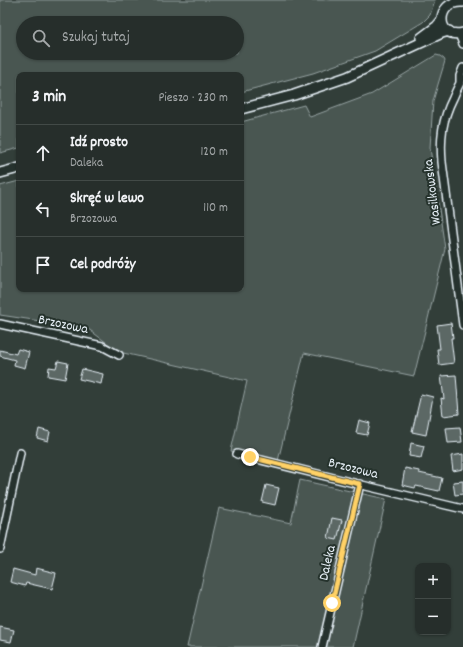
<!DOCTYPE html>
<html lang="pl">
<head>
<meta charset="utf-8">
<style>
	body { margin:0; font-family:Dekko,sans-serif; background:#2e3633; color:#f1f3f6 }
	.controls { position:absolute; right:12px; bottom:12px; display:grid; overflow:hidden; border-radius:8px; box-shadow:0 1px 3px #0004 }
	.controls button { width:36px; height:36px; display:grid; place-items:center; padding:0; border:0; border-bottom:1px solid #424a47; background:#262e2b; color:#f1f3f6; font:20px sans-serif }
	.stop { position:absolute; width:12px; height:12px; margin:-9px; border:3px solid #ffd166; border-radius:50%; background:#fff }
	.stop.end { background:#ffd166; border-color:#fff; box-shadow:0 1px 4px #0008 }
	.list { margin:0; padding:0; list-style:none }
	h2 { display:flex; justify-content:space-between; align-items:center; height:52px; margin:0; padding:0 16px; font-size:17px }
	h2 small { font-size:13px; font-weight:400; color:#a4a8a9 }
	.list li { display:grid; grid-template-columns:26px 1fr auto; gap:12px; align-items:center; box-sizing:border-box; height:56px; padding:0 16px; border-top:1px solid #424a47 }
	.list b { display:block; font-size:15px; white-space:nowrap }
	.list p { margin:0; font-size:13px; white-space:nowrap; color:#a4a8a9 }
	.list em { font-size:13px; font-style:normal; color:#a4a8a9 }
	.icon { flex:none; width:22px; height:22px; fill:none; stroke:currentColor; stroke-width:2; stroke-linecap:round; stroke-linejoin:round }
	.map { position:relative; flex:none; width:463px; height:647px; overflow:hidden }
	.search { position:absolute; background:#262e2b; box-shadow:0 1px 3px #0004; left:16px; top:16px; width:228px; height:44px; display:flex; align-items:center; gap:10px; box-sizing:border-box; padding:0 14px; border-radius:22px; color:#a4a8a9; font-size:15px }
	.panel { position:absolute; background:#262e2b; box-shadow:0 1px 3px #0004; left:16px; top:72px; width:228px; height:220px; border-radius:8px }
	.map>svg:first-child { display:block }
	.green { fill:#495651; stroke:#98a4a4; fill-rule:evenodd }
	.building { fill:#5c6865; stroke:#e8f1f8 }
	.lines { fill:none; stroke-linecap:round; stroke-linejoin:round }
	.minor-casing { stroke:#e8f1f8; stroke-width:10 }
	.major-casing { stroke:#e8f1f8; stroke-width:12 }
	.minor { stroke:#26332d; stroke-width:7 }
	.major { stroke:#26332d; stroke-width:9 }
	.route { stroke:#ffd166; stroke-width:5 }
	.labels { text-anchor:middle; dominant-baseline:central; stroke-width:4; stroke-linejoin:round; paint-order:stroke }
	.street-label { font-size:14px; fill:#e8f1f8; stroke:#26332d }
</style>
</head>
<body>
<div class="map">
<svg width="463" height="647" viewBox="0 0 463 647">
	<rect width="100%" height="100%" fill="#323e39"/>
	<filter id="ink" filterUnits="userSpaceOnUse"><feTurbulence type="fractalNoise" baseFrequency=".025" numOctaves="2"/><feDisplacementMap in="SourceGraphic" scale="8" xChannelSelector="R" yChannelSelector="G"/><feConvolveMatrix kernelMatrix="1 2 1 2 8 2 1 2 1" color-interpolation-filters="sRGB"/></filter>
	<g filter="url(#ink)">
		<path class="green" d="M 0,0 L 435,0 L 430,15 L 423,22 L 375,51 L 313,73 L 241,92 L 241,75 L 19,75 L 19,148 L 0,153 ZM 23,23 L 237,23 L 237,53 L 23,53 Z
			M 436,55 L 440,56 L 444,59 L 445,61 L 433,101 L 430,148 L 445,249 L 414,376 L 304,353 L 278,461 L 231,451 L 247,381 L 119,352 L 87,328 L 0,315 L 0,186 L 19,181 L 19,289 L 241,289 L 241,122 L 304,105 L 310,117 L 372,94 Z
			M 300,480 L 386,499 L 353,647 L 187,647 L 219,508 L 291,523 Z"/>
		<path class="building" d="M 451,323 L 453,338 L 451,338 L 454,363 L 439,365 L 437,349 L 440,349 L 437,325 Z
			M 18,349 L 29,352 L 25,368 L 14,365 L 15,360 L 0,356 L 0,350 L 16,354 Z
			M 58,361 L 68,363 L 65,379 L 48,376 L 49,367 L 56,368 Z
			M 82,369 L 103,374 L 101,384 L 79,379 Z
			M 456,375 L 459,414 L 443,416 L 441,398 L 444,399 L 441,376 Z
			M 421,394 L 433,397 L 426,435 L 412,432 Z
			M 359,420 L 370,423 L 367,435 L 356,433 Z
			M 460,427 L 462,442 L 448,443 L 446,428 Z
			M 39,429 L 50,432 L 48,441 L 37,438 Z
			M 411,443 L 424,446 L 421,458 L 409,456 Z
			M 463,454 L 463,469 L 453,471 L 451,456 Z
			M 405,468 L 419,471 L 419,473 L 442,478 L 439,491 L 416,486 L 415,488 L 402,485 Z
			M 463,481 L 463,494 L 455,495 L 453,482 Z
			M 266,485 L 279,488 L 275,505 L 262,502 Z
			M 332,518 L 342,520 L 337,540 L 328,538 Z
			M 36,568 L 56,573 L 52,589 L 26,583 L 25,586 L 10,582 L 13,569 L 35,575 Z
			M 0,627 L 14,630 L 11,642 L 0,640 Z"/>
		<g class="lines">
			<g class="minor-casing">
				<path id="minor" d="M 459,34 L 463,44
					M 463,78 C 459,84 456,91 453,98 C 442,120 440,138 442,162 L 463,325
					M 460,83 L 460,76 L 463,68
					M 0,324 L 102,346 L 119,355
					M 237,454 L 366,486 L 463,509
					M 0,549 L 20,453
					M 322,647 L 360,484"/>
			</g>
			<g class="major-casing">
				<path id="major" d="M 463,2 C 435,0 435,40 463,33
					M 421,38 L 437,26 L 442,20
					M 241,109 L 294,95 L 347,77 L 442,33 L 449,31
					M 0,173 L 19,168"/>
			</g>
			<use href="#minor" class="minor"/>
			<use href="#major" class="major"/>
		</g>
	</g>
	<g class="lines" filter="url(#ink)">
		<path class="route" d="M 250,457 L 360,484 L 332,603"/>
	</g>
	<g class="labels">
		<g class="street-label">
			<text transform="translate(433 192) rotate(-97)">Wasilkowska</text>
			<text transform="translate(63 325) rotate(12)">Brzozowa</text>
			<text transform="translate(353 469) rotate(14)">Brzozowa</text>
			<text transform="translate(328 563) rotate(-77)">Daleka</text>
		</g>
	</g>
</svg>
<div class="controls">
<button>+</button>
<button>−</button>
</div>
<div class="stop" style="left:332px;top:603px"></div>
<div class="stop end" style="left:250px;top:457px"></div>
<div class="search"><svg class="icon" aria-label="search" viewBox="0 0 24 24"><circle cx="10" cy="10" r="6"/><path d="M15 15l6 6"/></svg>Szukaj tutaj</div>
<section class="panel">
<h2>3 min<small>Pieszo · 230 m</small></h2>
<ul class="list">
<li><svg class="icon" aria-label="ahead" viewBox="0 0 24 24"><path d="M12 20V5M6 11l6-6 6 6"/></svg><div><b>Idź prosto</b><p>Daleka</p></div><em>120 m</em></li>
<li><svg class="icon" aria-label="left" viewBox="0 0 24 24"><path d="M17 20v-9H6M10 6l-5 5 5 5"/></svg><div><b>Skręć w lewo</b><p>Brzozowa</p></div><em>110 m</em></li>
<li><svg class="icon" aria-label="arrive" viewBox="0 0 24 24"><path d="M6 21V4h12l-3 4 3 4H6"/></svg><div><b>Cel podróży</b></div></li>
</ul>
</section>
</div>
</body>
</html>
